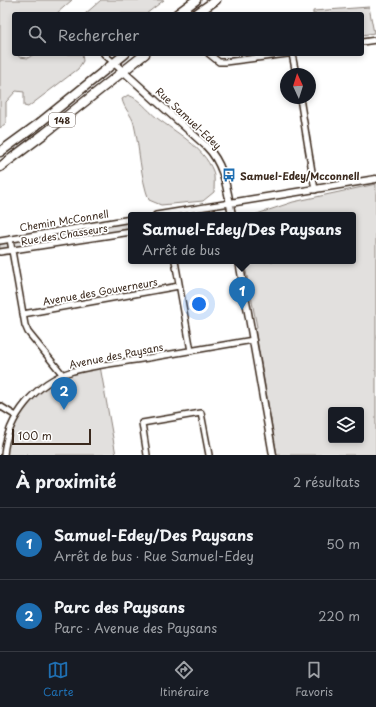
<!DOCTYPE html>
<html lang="fr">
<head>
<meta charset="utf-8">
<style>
	body { margin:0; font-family:"Playpen Sans",sans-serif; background:#242831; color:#f1f3f6 }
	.controls { position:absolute; right:12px; bottom:12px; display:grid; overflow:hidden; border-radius:4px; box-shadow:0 2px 6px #0003 }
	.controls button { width:36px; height:36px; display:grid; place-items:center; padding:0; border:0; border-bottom:1px solid #363941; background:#171b24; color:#f1f3f6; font:20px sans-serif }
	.compass { position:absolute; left:280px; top:68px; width:36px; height:36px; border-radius:50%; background:#171b24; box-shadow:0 2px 6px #0003; rotate:356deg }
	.scale { position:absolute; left:12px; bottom:10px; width:79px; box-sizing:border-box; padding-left:4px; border:2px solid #3b2a1e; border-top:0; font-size:11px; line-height:14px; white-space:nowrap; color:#3b2a1e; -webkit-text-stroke:3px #fff; paint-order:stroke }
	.you { position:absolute; left:199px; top:304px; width:14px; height:14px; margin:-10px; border:3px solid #fff; border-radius:50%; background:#1a73e8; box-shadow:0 0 0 6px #1a73e833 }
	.badge { display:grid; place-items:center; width:26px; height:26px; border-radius:50%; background:#1f6fb2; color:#fff; font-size:13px; font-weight:700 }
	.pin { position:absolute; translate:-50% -33px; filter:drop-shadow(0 1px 2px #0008) }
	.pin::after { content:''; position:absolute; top:21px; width:14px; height:12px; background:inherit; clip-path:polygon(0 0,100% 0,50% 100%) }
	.popup { position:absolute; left:128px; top:212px; width:228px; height:52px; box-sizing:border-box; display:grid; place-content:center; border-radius:4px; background:#171b24; filter:drop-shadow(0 1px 3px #0005); font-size:13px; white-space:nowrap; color:#9ea1a6 }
	.popup b { font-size:15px; color:#f1f3f6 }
	.popup::after { content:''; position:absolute; left:50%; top:100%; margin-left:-8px; border:8px solid transparent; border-top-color:#171b24 }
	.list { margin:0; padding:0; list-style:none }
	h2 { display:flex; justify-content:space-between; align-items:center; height:52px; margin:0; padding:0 16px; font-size:17px }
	h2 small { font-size:13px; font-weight:400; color:#9ea1a6 }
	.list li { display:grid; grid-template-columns:26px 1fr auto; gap:12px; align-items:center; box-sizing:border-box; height:72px; padding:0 16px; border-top:1px solid #363941 }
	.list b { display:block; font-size:15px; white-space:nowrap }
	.list p { margin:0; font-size:13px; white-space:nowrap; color:#9ea1a6 }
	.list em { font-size:13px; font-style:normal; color:#9ea1a6 }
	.icon { flex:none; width:22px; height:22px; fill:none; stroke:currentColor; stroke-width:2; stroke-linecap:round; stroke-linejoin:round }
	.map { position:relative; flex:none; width:376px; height:455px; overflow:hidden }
	.search { position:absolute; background:#171b24; box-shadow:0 2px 6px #0003; left:12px; right:12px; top:12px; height:44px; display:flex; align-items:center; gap:10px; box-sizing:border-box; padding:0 14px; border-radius:4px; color:#9ea1a6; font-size:15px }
	.sheet { height:196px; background:#171b24 }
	nav { display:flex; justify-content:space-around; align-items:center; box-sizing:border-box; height:56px; border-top:1px solid #363941; background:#171b24; font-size:11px; color:#9ea1a6 }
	nav a { display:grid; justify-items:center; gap:2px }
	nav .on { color:#1f6fb2 }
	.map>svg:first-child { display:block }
	.green { fill:#e2e0de; stroke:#8e857e; fill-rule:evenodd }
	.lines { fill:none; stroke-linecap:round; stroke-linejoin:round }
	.minor-casing { stroke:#3b2a1e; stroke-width:8 }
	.tertiary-casing { stroke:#3b2a1e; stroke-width:9 }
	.trunk-casing { stroke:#3b2a1e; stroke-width:11 }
	.minor { stroke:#fff; stroke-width:5 }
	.tertiary { stroke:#fff; stroke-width:6 }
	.trunk { stroke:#fff; stroke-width:8 }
	.labels { text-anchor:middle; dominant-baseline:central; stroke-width:3.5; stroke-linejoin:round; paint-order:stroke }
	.shield { fill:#fff; stroke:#766a62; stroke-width:1 }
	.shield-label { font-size:9px; font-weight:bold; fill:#3b2a1e }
	.street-label { font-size:10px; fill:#3b2a1e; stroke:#fff }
	.poi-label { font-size:10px; font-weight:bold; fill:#3b2a1e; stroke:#fff; text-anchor:start }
</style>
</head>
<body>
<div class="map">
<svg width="376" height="455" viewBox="0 0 376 455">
	<rect width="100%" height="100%" fill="#fff"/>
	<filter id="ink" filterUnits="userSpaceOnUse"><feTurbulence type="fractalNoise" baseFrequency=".025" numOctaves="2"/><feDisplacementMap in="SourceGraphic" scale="8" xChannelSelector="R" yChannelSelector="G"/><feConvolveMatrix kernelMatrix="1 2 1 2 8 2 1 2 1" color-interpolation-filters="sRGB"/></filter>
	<g filter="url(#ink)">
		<path class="green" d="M 0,0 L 72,0 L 56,14 L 14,14 L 14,54 L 18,54 L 19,57 L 28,58 L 34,54 L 82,54 L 83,61 L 78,69 L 28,107 L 24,106 L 24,92 L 16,91 L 6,102 L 6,123 L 0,128 Z
			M 101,0 L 164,0 L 146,14 L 85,14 Z
			M 369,7 L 374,33 L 362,35 L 362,14 L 313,14 L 313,11 Z
			M 128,95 C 140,99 147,110 157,118 C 177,133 203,147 213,171 C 215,177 214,186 214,192 L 203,201 L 161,205 L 149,200 C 140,176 140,150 134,124 C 132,115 124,109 122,99 Z
			M 376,184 L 376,455 L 277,455 L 255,328 L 257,327 L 244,261 L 353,261 L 353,215 L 254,215 L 293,202 ZM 331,410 L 361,410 L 361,440 L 331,440 Z
			M 131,220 L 131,231 L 0,252 L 0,241 Z
			M 100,366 L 116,455 L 4,455 L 9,429 L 33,395 L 64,375 Z"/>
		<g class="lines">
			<g class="minor-casing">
				<path id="minor" d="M 362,42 L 376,40
					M 104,54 L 114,63
					M 209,54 L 219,62 L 225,62 L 287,54
					M 292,54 L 296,74
					M 300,98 L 315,190
					M 156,215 L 230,203
					M 10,239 L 25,325 L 28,332 L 63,375
					M 0,241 L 131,219
					M 0,252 L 131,232
					M 175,261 L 191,351
					M 23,314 L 179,286
					M 0,406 L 16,416
					M 4,455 C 7,417 36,382 73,371 C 98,365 123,362 148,358 C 183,352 218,346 253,340
					M 147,455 L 142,423 L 201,413 L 209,455"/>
			</g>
			<g class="tertiary-casing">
				<path id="tertiary" d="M 114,63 L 206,146 C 225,165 227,190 232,215
					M 230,203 L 376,179
					M 239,261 L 273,455"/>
			</g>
			<g class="trunk-casing">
				<path id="trunk" d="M 177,14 L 196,0
					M 196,14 L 216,0
					M 0,152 L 37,125 L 125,54
					M 0,167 L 44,134 L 145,54"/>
			</g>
			<use href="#minor" class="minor"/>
			<use href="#tertiary" class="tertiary"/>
			<use href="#trunk" class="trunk"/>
		</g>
	</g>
	<defs>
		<g id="bus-bare" transform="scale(1.08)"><path d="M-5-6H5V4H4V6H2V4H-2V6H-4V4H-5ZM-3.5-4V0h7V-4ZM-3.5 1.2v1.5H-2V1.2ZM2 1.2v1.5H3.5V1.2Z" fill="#1f6fb2" stroke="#fff" stroke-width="2.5" paint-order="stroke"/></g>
	</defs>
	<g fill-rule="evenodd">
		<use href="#bus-bare" x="229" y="175"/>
	</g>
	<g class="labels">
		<rect class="shield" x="49" y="113" width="26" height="14" rx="3"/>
		<g class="shield-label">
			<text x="62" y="120">148</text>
		</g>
		<g class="street-label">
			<text transform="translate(189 118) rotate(43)">Rue Samuel-Edey</text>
			<text transform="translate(64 220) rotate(-9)">Chemin McConnell</text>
			<text transform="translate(64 234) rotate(-9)">Rue des Chasseurs</text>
			<text transform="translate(100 291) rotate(-10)">Avenue des Gouverneurs</text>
			<text transform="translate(116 355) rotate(-11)">Avenue des Paysans</text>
		</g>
		<g class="poi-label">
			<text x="240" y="175">Samuel-Edey/Mcconnell</text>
		</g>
	</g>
</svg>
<div class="controls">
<button><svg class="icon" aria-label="layers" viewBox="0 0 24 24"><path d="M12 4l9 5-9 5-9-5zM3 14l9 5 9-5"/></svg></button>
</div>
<svg class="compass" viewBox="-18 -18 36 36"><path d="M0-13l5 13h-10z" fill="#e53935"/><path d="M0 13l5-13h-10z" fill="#9ea1a6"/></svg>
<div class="scale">100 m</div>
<div class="you"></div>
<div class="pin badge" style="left:242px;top:310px">1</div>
<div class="popup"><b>Samuel-Edey/Des Paysans</b>Arrêt de bus</div>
<div class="pin badge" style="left:64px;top:410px">2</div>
<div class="search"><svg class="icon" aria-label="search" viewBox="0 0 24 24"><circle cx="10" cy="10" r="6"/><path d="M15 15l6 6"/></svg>Rechercher</div>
</div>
<section class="sheet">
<h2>À proximité<small>2 résultats</small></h2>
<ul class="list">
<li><span class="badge">1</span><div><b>Samuel-Edey/Des Paysans</b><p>Arrêt de bus · Rue Samuel-Edey</p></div><em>50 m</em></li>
<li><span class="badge">2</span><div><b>Parc des Paysans</b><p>Parc · Avenue des Paysans</p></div><em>220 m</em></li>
</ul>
</section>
<nav>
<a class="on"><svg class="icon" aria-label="map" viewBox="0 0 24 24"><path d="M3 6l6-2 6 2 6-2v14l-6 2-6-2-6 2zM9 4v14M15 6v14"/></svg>Carte</a>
<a><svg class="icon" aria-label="directions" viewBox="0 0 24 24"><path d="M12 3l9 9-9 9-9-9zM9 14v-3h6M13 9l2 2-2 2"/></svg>Itinéraire</a>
<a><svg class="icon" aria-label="saved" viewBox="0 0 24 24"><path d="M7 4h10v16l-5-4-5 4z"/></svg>Favoris</a>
</nav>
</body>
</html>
